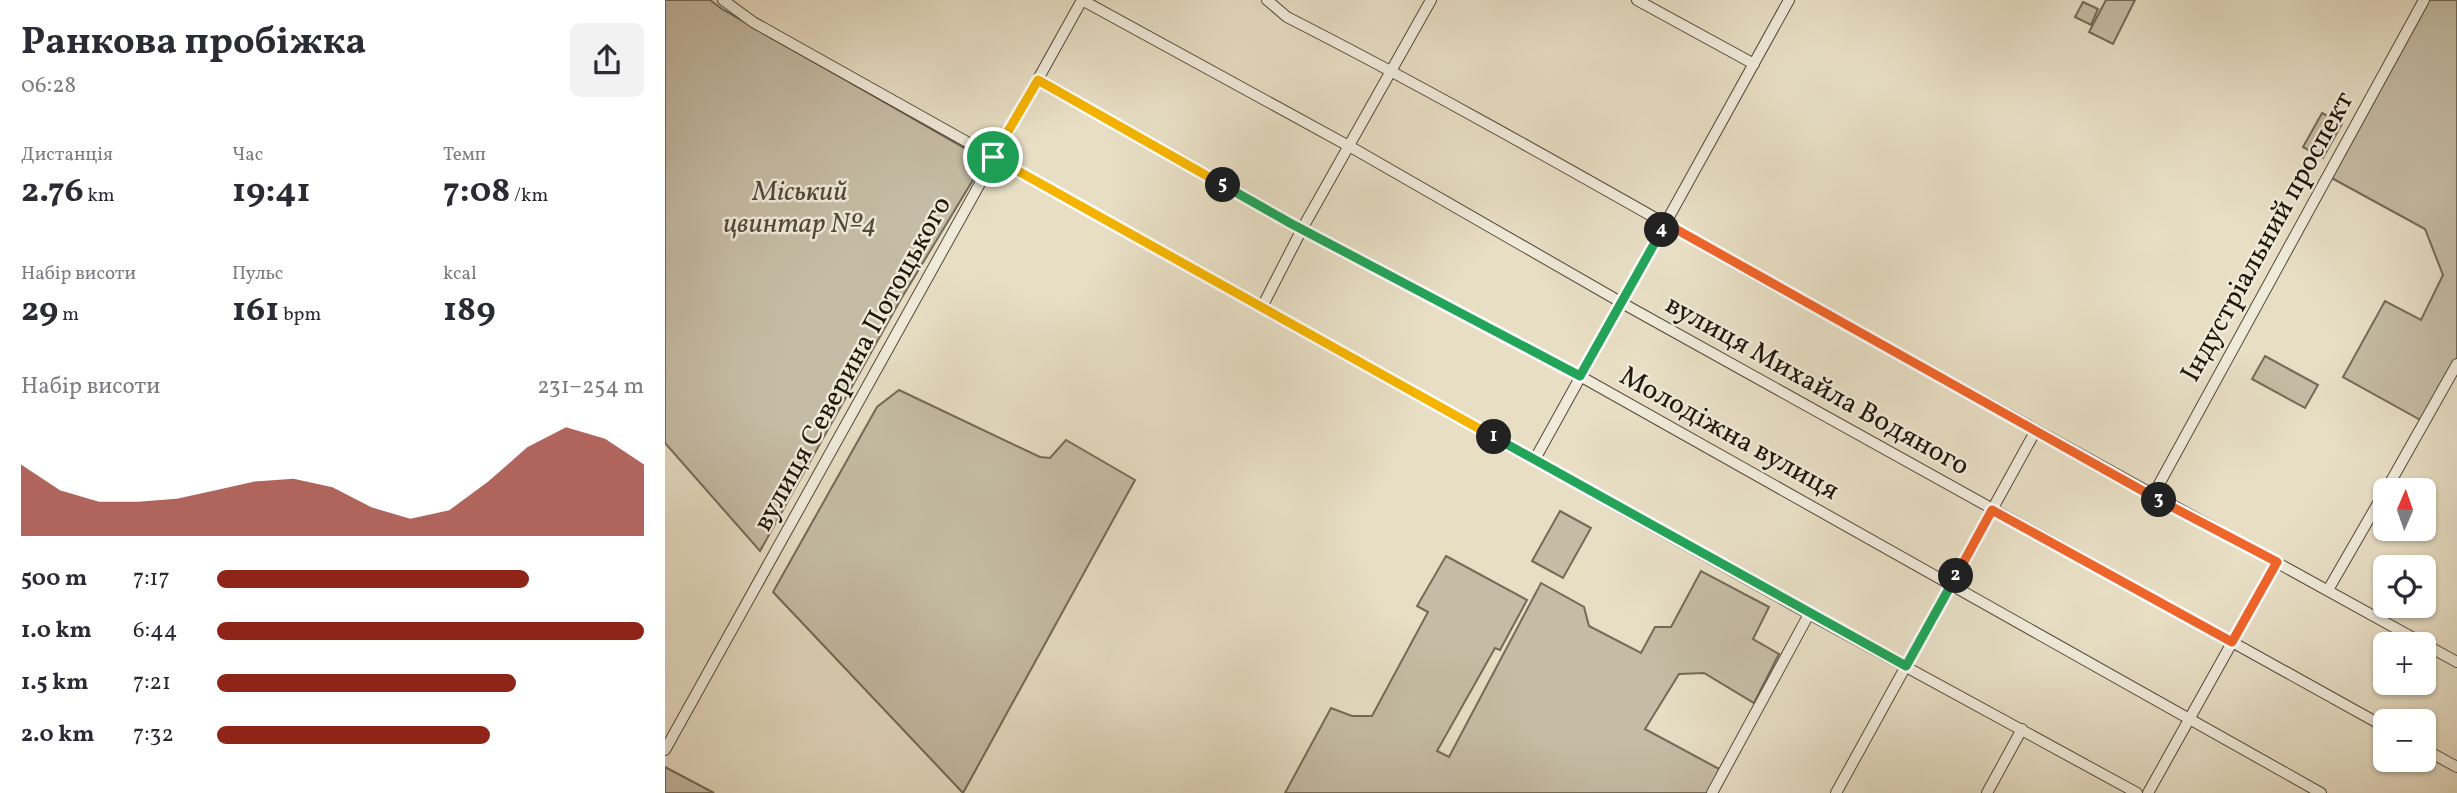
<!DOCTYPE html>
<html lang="uk">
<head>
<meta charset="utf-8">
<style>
	body { margin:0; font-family:Vollkorn,serif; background:#f2f2f3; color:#2b2b33; height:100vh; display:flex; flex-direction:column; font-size:26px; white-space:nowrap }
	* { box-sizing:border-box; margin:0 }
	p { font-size:23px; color:#7c7c81 }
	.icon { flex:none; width:38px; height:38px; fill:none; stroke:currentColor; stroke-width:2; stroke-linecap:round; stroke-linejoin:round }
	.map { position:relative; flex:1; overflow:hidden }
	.panel { display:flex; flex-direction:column; background:#fff; width:665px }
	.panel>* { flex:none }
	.needle { width:46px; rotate:2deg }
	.tools { position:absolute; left:1708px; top:478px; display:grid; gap:14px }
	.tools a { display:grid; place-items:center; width:63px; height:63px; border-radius:10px; background:#fff; box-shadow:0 2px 5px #0004; font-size:35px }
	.pin { position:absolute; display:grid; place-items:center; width:60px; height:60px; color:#fff; margin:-30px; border:4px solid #fff; border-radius:50%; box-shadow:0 2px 7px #0007 }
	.km { position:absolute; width:35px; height:35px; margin:-18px; border-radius:50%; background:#222; color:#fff; font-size:19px; line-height:35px; text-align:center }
	.round { display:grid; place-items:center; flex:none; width:74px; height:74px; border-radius:10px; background:#f2f2f3 }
	.headline { display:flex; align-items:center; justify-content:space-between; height:119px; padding:0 21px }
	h1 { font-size:38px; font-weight:700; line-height:52px }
	.metrics { display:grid; grid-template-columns:repeat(3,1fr); gap:10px; height:119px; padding:7px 21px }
	.metrics div { display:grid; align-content:center }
	.metrics b { font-size:35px; font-weight:700 }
	.metrics small { font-size:19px; font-weight:400 }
	.metrics p { font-size:19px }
	.chart { height:196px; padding:14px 21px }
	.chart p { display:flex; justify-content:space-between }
	.chart svg { width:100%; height:126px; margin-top:7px; fill:#8f2418; opacity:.7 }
	ul { padding:0 21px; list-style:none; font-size:23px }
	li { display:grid; grid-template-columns:112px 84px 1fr; align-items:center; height:52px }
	li i { height:18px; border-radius:9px; background:#8f2418 }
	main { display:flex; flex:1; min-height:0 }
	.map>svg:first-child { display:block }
</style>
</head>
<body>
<main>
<section class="panel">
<div class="headline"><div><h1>Ранкова пробіжка</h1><p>06:28</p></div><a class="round"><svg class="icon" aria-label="share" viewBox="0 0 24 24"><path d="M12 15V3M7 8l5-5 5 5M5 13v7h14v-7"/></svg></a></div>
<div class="metrics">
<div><p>Дистанція</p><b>2.76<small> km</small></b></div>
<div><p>Час</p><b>19:41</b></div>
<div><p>Темп</p><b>7:08<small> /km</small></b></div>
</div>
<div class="metrics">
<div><p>Набір висоти</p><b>29<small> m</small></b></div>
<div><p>Пульс</p><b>161<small> bpm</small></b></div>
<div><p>kcal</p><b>189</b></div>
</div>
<div class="chart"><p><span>Набір висоти</span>231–254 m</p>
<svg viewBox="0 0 160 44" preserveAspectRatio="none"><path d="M0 44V19L10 28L20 32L30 32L40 31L50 28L60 25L70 24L80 27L90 34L100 38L110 35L120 25L130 13L140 6L150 10L160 19V44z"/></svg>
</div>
<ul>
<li><b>500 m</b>7:17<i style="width:73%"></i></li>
<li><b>1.0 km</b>6:44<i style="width:100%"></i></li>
<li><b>1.5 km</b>7:21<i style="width:70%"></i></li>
<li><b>2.0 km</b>7:32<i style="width:64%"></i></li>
</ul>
</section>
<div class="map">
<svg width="1792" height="793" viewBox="0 0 1792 793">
	<rect width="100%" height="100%" fill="#e7dec4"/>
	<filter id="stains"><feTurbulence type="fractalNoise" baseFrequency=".00286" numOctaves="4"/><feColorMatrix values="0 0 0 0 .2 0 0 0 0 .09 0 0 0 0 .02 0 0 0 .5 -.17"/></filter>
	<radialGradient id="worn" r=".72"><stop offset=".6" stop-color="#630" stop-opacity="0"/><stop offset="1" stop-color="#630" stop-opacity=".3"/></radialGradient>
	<g fill="#c5bca5" stroke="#736a58" stroke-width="2">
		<path d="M 0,0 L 45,0 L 57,9 L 320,160 L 236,299 L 95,551 L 0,443 Z"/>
		<path d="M 1441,0 L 1470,0 L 1448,44 L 1424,32 Z"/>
		<path d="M 1759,0 L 1792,0 L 1792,361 L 1759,422 L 1678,377 L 1720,301 L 1756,320 L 1778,275 L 1760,229 L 1663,176 Z"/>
		<path d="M 1418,2 L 1433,9 L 1426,25 L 1410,17 Z"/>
		<path d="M 1657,113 L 1677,124 L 1658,158 L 1638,147 Z"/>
		<path d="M 1600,356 L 1653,385 L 1640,408 L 1587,379 Z"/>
		<path d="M 234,390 L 375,457 L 385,458 L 401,440 L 470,480 L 298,793 L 108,592 L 212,407 Z"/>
		<path d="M 895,511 L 926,528 L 898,578 L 867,561 Z"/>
		<path d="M 781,556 L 862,600 L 835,650 L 830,648 L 772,751 L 784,757 L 876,583 L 919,607 L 924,626 L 976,653 L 990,627 L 1006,627 L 1036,571 L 1104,607 L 1088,639 L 1114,654 L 1089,703 L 1039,673 L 1014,674 L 980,729 L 1056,770 L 1044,793 L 620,793 L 666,708 L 687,716 L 707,716 L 763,612 L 752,606 Z"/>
		<path d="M 0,767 L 49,793 L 0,793 Z"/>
	</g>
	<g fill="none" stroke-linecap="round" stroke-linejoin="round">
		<defs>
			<g id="minor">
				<path d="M 58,0 L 88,22 L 1144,614 L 1472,793"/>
				<path d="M 417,0 L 691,150 L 966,308 L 1720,727"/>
				<path d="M 602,0 L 622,17 C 789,102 952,197 1116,289 C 1341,414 1566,539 1792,662"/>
				<path d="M 972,0 L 1089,64"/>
				<path d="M 373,80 L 625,223 L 906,371 L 1656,793"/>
				<path d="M 597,307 L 637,229 L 766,0"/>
				<path d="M 870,459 L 1124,0"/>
				<path d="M 1721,490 L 1792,364"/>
				<path d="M 1487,497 L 1759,0"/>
				<path d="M 1663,590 L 1720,491"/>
				<path d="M 1759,749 L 1792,767"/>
				<path d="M 0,750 L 417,0"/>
				<path d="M 1047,793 L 1144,614"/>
				<path d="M 1171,793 L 1371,430"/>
				<path d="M 1322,793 L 1357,729"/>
				<path d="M 1483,793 L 1612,562"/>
			</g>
		</defs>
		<use href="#minor" stroke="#524939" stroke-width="12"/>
		<use href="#minor" stroke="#efead9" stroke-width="10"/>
	</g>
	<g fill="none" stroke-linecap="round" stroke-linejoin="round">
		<defs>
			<path id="split-1" d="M 328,157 L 829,437"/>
			<path id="split-2" d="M 829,437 L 1241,666 L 1291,576"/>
			<path id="split-3" d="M 1291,576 L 1327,510 L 1567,642 L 1612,562 L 1494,500"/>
			<path id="split-4" d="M 997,230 L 1000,223 L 1494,500"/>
			<path id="split-5" d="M 558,185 L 625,223 L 915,376 L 997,230"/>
			<path id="split-6" d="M 328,157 L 373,80 L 558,185"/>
		</defs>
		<use href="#split-1" stroke="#fff" stroke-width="14"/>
		<use href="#split-2" stroke="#fff" stroke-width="14"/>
		<use href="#split-3" stroke="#fff" stroke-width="14"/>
		<use href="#split-4" stroke="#fff" stroke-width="14"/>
		<use href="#split-5" stroke="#fff" stroke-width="14"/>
		<use href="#split-6" stroke="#fff" stroke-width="14"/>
		<use href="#split-1" stroke="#f5b400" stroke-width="9"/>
		<use href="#split-2" stroke="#22a559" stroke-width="9"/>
		<use href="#split-3" stroke="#f0652b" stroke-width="9"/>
		<use href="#split-4" stroke="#f0652b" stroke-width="9"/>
		<use href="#split-5" stroke="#22a559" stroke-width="9"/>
		<use href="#split-6" stroke="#f5b400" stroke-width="9"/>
	</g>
	<g text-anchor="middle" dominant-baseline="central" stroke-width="5" stroke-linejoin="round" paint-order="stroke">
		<g font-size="28" font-style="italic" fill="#524939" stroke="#efead9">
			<text x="135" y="192">Міський<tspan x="135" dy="32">цвинтар №4</tspan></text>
		</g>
		<g font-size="28" fill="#21170b" stroke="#efead9">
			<text transform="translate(1603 237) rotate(-61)">Індустріальний проспект</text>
			<text transform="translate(188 364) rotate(-61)">вулиця Северина Потоцького</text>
			<text transform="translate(1152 386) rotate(29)">вулиця Михайла Водяного</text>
			<text transform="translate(1064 434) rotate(29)">Молодіжна вулиця</text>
		</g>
	</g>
	<rect width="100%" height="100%" filter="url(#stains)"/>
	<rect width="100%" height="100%" fill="url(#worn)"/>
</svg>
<div class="tools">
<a><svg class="needle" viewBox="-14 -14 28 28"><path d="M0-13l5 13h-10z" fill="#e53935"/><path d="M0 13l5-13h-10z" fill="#7c7c81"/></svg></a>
<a><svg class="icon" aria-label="locate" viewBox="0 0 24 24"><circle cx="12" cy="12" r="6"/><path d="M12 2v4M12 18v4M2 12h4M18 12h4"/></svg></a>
<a>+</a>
<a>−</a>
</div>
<div class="pin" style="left:328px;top:157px;background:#1e9e55"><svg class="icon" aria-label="arrive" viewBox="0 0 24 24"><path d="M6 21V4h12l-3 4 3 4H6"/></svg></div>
<b class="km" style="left:829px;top:437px">1</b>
<b class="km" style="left:1291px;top:576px">2</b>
<b class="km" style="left:1494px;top:500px">3</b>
<b class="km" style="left:997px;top:230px">4</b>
<b class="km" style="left:558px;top:185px">5</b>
</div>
</main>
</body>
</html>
